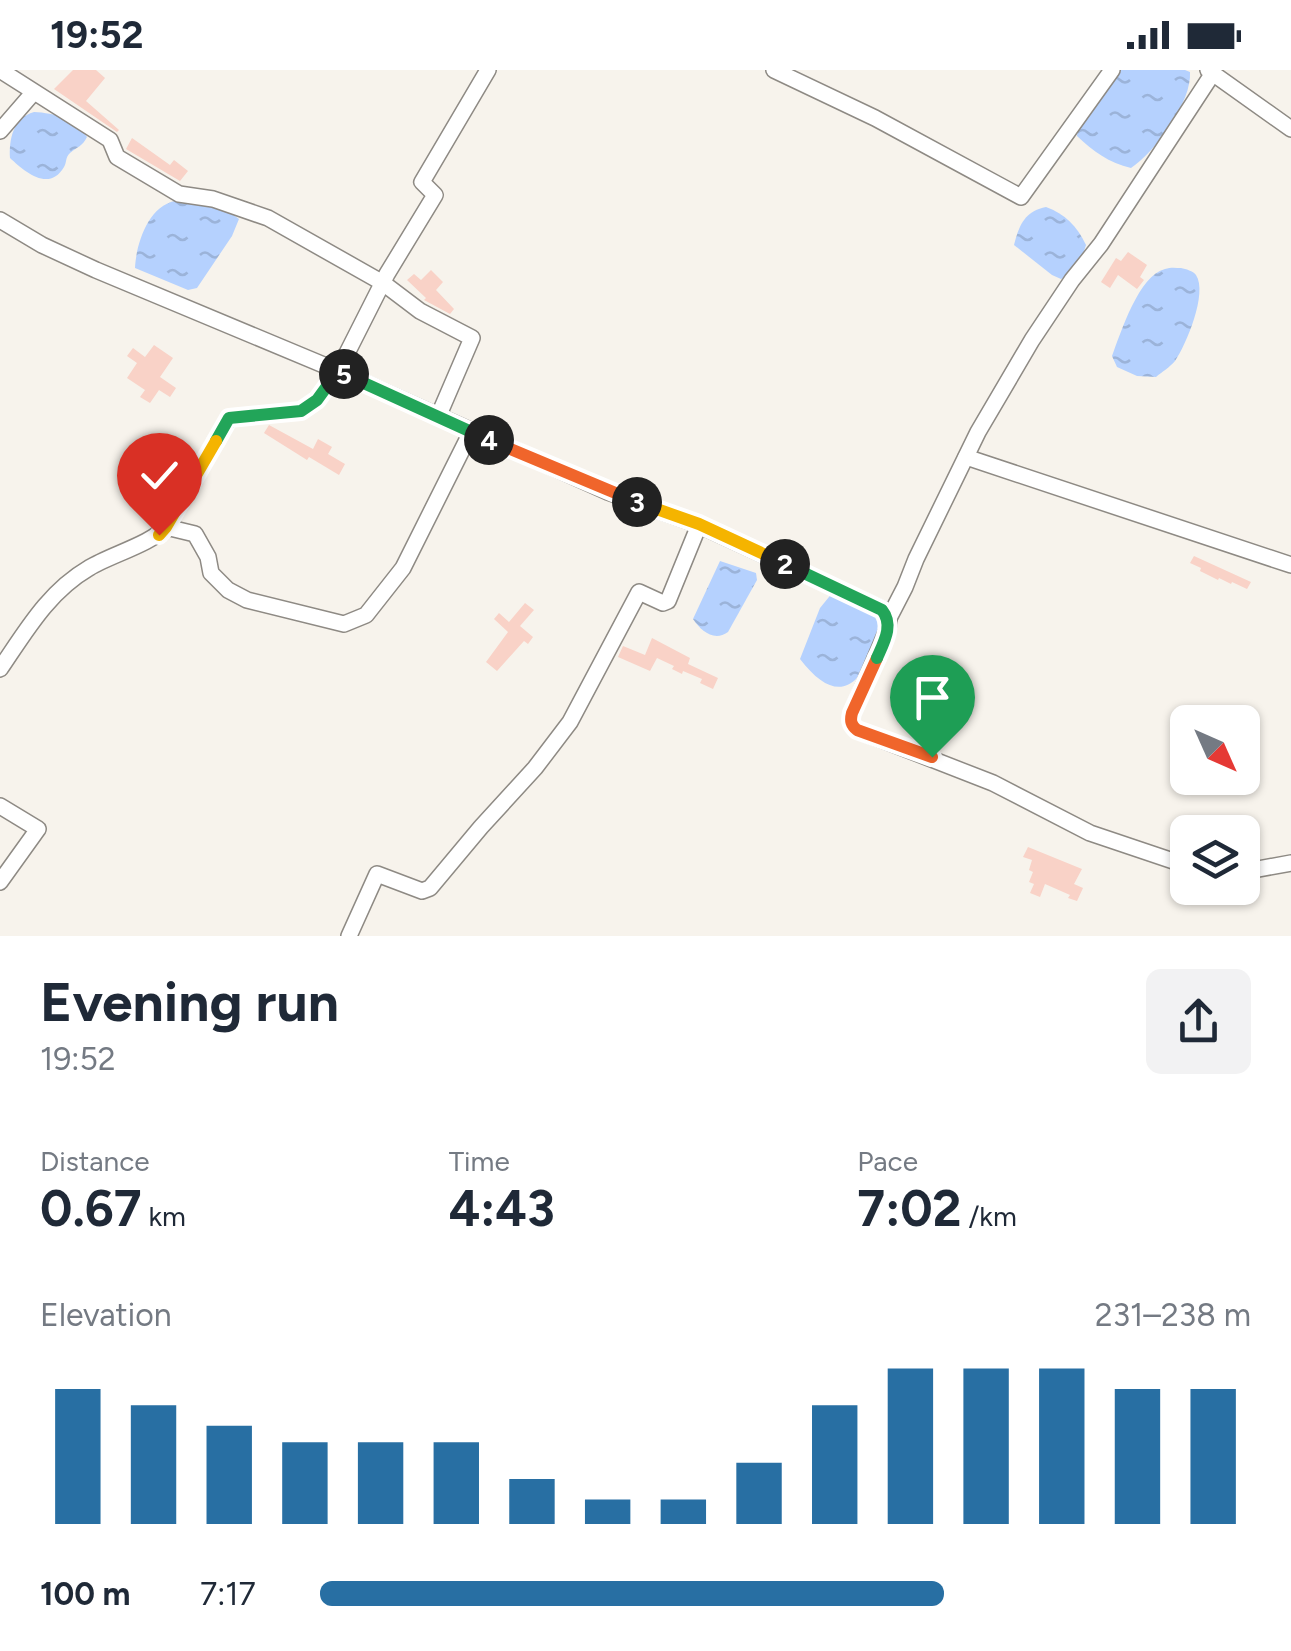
<!DOCTYPE html>
<html lang="en">
<head>
<meta charset="utf-8">
<style>
	body { margin:0; font-family:Figtree,sans-serif; background:#f2f2f3; color:#1f2937; height:100vh; display:flex; flex-direction:column; font-size:38px; white-space:nowrap }
	* { box-sizing:border-box; margin:0 }
	p { font-size:32px; color:#747a83 }
	.icon { flex:none; width:55px; height:55px; fill:none; stroke:currentColor; stroke-width:2; stroke-linecap:round; stroke-linejoin:round }
	.map { position:relative; height:866px; overflow:hidden }
	.side { display:flex; flex-direction:column; background:#fff; flex:1 }
	.side>* { flex:none }
	.needle { width:65px; rotate:135deg }
	.tools { position:absolute; left:1170px; top:635px; display:grid; gap:20px }
	.tools a { display:grid; place-items:center; width:90px; height:90px; border-radius:15px; background:#fff; box-shadow:0 2px 8px #0004; font-size:50px }
	.pin { position:absolute; display:grid; place-items:center; width:85px; height:85px; color:#fff; margin:-102px -42px; border-radius:50% 50% 50% 0; rotate:-45deg; box-shadow:0 0 10px #0007 }
	.pin .icon { rotate:45deg }
	.km { position:absolute; width:50px; height:50px; margin:-25px; border-radius:50%; background:#222; color:#fff; font-size:28px; line-height:50px; text-align:center }
	.round { display:grid; place-items:center; flex:none; width:105px; height:105px; border-radius:15px; background:#f2f2f3 }
	.headline { display:flex; align-items:center; justify-content:space-between; height:170px; padding:0 40px }
	h1 { font-size:55px; font-weight:700; line-height:75px }
	.metrics { display:grid; grid-template-columns:repeat(3,1fr); gap:15px; height:170px; padding:10px 40px }
	.metrics div { display:grid; align-content:center }
	.metrics b { font-size:50px; font-weight:700 }
	.metrics small { font-size:28px; font-weight:400 }
	.metrics p { font-size:28px }
	.chart { height:280px; padding:20px 40px }
	.chart p { display:flex; justify-content:space-between }
	.chart svg { width:100%; height:180px; margin-top:10px; stroke:#286fa3; stroke-width:6 }
	ul { padding:0 40px; list-style:none; font-size:32px }
	li { display:grid; grid-template-columns:160px 120px 1fr; align-items:center; height:75px }
	li i { height:25px; border-radius:12px; background:#286fa3 }
	.status { display:flex; justify-content:space-between; align-items:center; height:70px; padding:0 50px; background:#fff; direction:ltr }
	.status svg { height:28px; fill:currentColor }
	.map>svg:first-child { display:block }
</style>
</head>
<body>
<div class="status"><b>19:52</b><svg viewBox="0 0 49 12"><path d="M0 12V9h3v3zM5 12V6h3v6zM10 12V3h3v9zM15 12V0h3v12zM26 1h20v11H26zM47 4h2v5h-2z"/></svg></div>
<div class="map">
<svg width="1291" height="866" viewBox="0 0 1291 866">
	<defs>
		<pattern id="water-ripples" width="26" height="14" patternUnits="userSpaceOnUse" patternTransform="scale(2.5)"><rect width="26" height="14" fill="#b5d1fe"/><path d="M2 4q2-2 4 0t4 0M15 11q2-2 4 0t4 0" fill="none" stroke="#9bb3d9"/></pattern>
	</defs>
	<rect width="100%" height="100%" fill="#f7f3ec"/>
	<g fill="url(#water-ripples)">
		<path d="M 1117,0 L 1185,0 L 1190,2 C 1192,32 1155,82 1131,98 C 1109,93 1093,81 1077,66 L 1078,55 Z"/>
		<path d="M 34,42 C 55,43 75,49 87,67 C 82,77 78,76 70,83 C 65,88 67,92 64,97 C 49,123 24,101 10,88 C 9,69 13,48 34,42 Z"/>
		<path d="M 175,131 C 196,133 222,135 239,149 L 232,166 L 197,218 L 188,220 L 135,198 C 136,175 148,136 175,131 Z"/>
		<path d="M 1046,137 C 1065,144 1077,156 1086,175 C 1082,189 1074,203 1061,209 L 1052,205 L 1014,175 C 1019,155 1025,141 1046,137 Z"/>
		<path d="M 1181,198 C 1186,199 1193,201 1196,205 C 1208,223 1186,275 1175,291 C 1170,297 1162,302 1156,307 L 1137,306 L 1117,297 L 1112,286 C 1121,262 1139,205 1165,199 C 1171,197 1176,198 1181,198 Z"/>
		<path d="M 720,491 L 756,503 L 757,510 L 728,562 C 714,572 701,561 693,549 Z"/>
		<path d="M 833,522 L 878,542 C 882,557 878,566 873,580 C 855,627 830,628 800,589 L 820,538 Z"/>
	</g>
	<g fill="#f9d2c7">
		<path d="M 73,0 L 96,0 L 105,8 L 86,31 L 119,60 L 117,62 L 54,19 Z"/>
		<path d="M 132,68 L 170,95 L 174,90 L 188,101 L 180,111 L 126,79 Z"/>
		<path d="M 1128,182 L 1147,195 L 1140,207 L 1144,210 L 1137,219 L 1118,205 L 1110,218 L 1101,212 L 1116,188 L 1121,191 Z"/>
		<path d="M 431,200 L 443,212 L 436,220 L 454,239 L 450,244 L 424,230 L 426,228 L 407,210 L 414,204 L 421,210 Z"/>
		<path d="M 154,275 L 173,288 L 160,307 L 176,318 L 170,327 L 159,320 L 150,333 L 140,327 L 145,320 L 127,308 L 137,293 L 127,286 L 133,278 L 145,287 Z"/>
		<path d="M 269,355 L 313,379 L 318,369 L 332,377 L 328,384 L 345,394 L 339,405 L 309,387 L 307,390 L 264,363 Z"/>
		<path d="M 1194,486 L 1251,512 L 1247,519 L 1232,512 L 1231,514 L 1219,508 L 1218,510 L 1200,501 L 1201,498 L 1190,493 Z"/>
		<path d="M 525,533 L 534,540 L 520,556 L 533,567 L 528,574 L 524,571 L 497,601 L 486,592 L 508,562 L 494,549 L 499,543 L 509,552 Z"/>
		<path d="M 652,568 L 690,588 L 688,594 L 718,608 L 713,619 L 700,613 L 702,609 L 683,601 L 682,604 L 672,599 L 674,596 L 657,588 L 650,601 L 618,587 L 623,576 L 645,585 Z"/>
		<path d="M 1028,777 L 1082,799 L 1074,814 L 1083,818 L 1077,831 L 1068,828 L 1070,825 L 1045,814 L 1040,827 L 1030,823 L 1034,814 L 1029,812 L 1033,802 L 1029,800 L 1032,790 L 1023,787 Z"/>
	</g>
	<g fill="none" stroke-linecap="round" stroke-linejoin="round">
		<defs>
			<g id="minor">
				<path d="M 0,0 L 110,70 L 117,87 L 179,124 L 213,129 L 268,148 L 383,213 L 420,241 L 472,268 L 438,347"/>
				<path d="M 774,0 L 875,48 L 1021,127 L 1112,0"/>
				<path d="M 1208,0 L 1291,59"/>
				<path d="M 0,61 L 33,23"/>
				<path d="M 0,150 L 42,175 L 96,200 L 338,301 L 608,422 L 699,455 L 883,540 L 889,548 L 888,558 L 852,643 C 850,651 851,655 857,660 L 993,713 L 1090,763 L 1188,796"/>
				<path d="M 966,387 L 1291,495"/>
				<path d="M 166,457 L 195,464 L 208,487 L 211,503 L 228,520 L 247,530 L 344,554 L 366,545 L 403,498 L 471,362"/>
				<path d="M 889,548 L 905,517 L 916,489 L 978,362 L 1032,270 L 1072,210 L 1101,174 L 1213,3"/>
				<path d="M 0,599 C 26,561 48,522 89,498 C 110,485 151,474 166,457 L 229,348 L 301,341 L 317,330 L 338,301 L 387,204 L 435,125 L 422,112 L 488,0"/>
				<path d="M 0,736 L 38,759 L 0,812"/>
				<path d="M 1242,802 L 1291,793"/>
				<path d="M 349,866 L 377,804 L 422,821 L 430,818 L 481,757 L 535,698 L 570,652 L 639,522 L 663,533 L 668,531 L 699,455"/>
			</g>
		</defs>
		<use href="#minor" stroke="#8e8a84" stroke-width="18"/>
		<use href="#minor" stroke="#fff" stroke-width="15"/>
	</g>
	<g fill="none" stroke-linecap="round" stroke-linejoin="round">
		<defs>
			<path id="split-1" d="M 877,588 L 852,643 C 850,651 851,655 857,660 L 932,687"/>
			<path id="split-2" d="M 785,494 L 882,540 C 894,555 884,572 877,588"/>
			<path id="split-3" d="M 637,432 L 699,454 L 785,494"/>
			<path id="split-4" d="M 489,370 L 637,432"/>
			<path id="split-5" d="M 344,304 L 489,370"/>
			<path id="split-6" d="M 216,371 L 229,348 L 301,341 L 317,330 L 338,301 L 344,304"/>
			<path id="split-7" d="M 159,465 L 166,457 L 216,371"/>
		</defs>
		<use href="#split-1" stroke="#fff" stroke-width="20"/>
		<use href="#split-2" stroke="#fff" stroke-width="20"/>
		<use href="#split-3" stroke="#fff" stroke-width="20"/>
		<use href="#split-4" stroke="#fff" stroke-width="20"/>
		<use href="#split-5" stroke="#fff" stroke-width="20"/>
		<use href="#split-6" stroke="#fff" stroke-width="20"/>
		<use href="#split-7" stroke="#fff" stroke-width="20"/>
		<use href="#split-1" stroke="#f0652b" stroke-width="12"/>
		<use href="#split-2" stroke="#22a559" stroke-width="12"/>
		<use href="#split-3" stroke="#f5b400" stroke-width="12"/>
		<use href="#split-4" stroke="#f0652b" stroke-width="12"/>
		<use href="#split-5" stroke="#22a559" stroke-width="12"/>
		<use href="#split-6" stroke="#22a559" stroke-width="12"/>
		<use href="#split-7" stroke="#f5b400" stroke-width="12"/>
	</g>
</svg>
<div class="tools">
<a><svg class="needle" viewBox="-14 -14 28 28"><path d="M0-13l5 13h-10z" fill="#e53935"/><path d="M0 13l5-13h-10z" fill="#747a83"/></svg></a>
<a><svg class="icon" aria-label="layers" viewBox="0 0 24 24"><path d="M12 4l9 5-9 5-9-5zM3 14l9 5 9-5"/></svg></a>
</div>
<div class="pin" style="left:932px;top:687px;background:#1e9e55"><svg class="icon" aria-label="arrive" viewBox="0 0 24 24"><path d="M6 21V4h12l-3 4 3 4H6"/></svg></div>
<div class="pin" style="left:159px;top:465px;background:#d93025"><svg class="icon" aria-label="check" viewBox="0 0 24 24"><path d="M5 12l5 5 9-10"/></svg></div>
<b class="km" style="left:785px;top:494px">2</b>
<b class="km" style="left:637px;top:432px">3</b>
<b class="km" style="left:489px;top:370px">4</b>
<b class="km" style="left:344px;top:304px">5</b>
</div>
<section class="side">
<div class="headline"><div><h1>Evening run</h1><p>19:52</p></div><a class="round"><svg class="icon" aria-label="share" viewBox="0 0 24 24"><path d="M12 15V3M7 8l5-5 5 5M5 13v7h14v-7"/></svg></a></div>
<div class="metrics">
<div><p>Distance</p><b>0.67<small> km</small></b></div>
<div><p>Time</p><b>4:43</b></div>
<div><p>Pace</p><b>7:02<small> /km</small></b></div>
</div>
<div class="chart"><p><span>Elevation</span>231–238 m</p>
<svg viewBox="0 0 160 44" preserveAspectRatio="none"><path d="M5 44V11M15 44V15M25 44V20M35 44V24M45 44V24M55 44V24M65 44V33M75 44V38M85 44V38M95 44V29M105 44V15M115 44V6M125 44V6M135 44V6M145 44V11M155 44V11"/></svg>
</div>
<ul>
<li><b>100 m</b>7:17<i style="width:67%"></i></li>
</ul>
</section>
</body>
</html>
